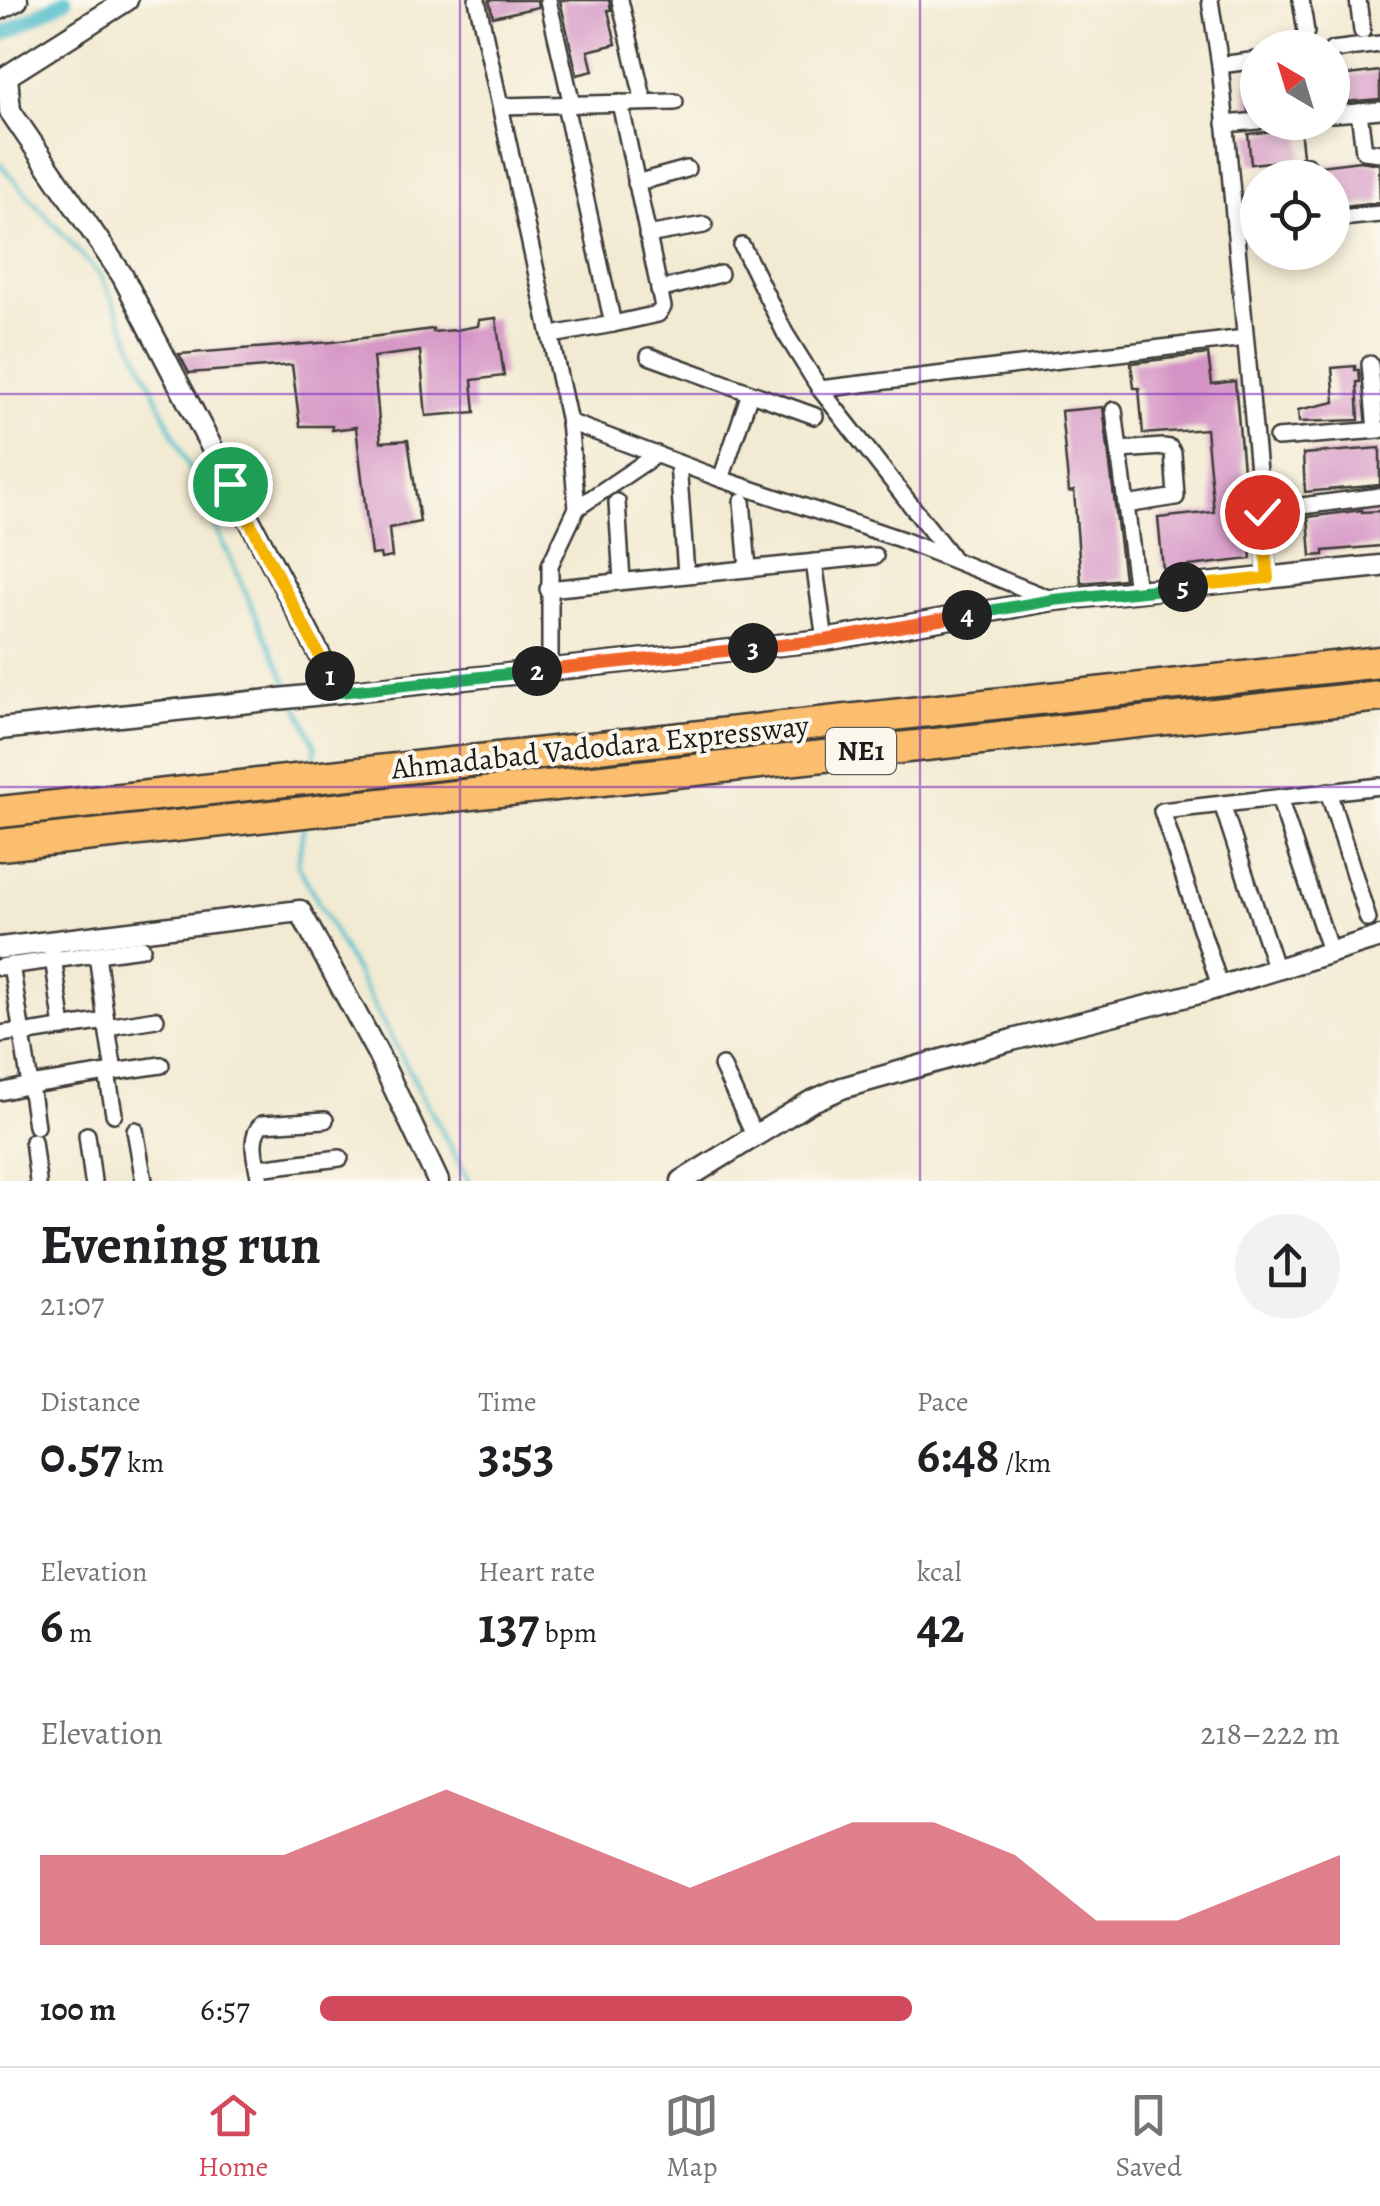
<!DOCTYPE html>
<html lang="en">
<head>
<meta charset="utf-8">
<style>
	body { margin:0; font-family:Alegreya,serif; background:#f2f2f2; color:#202124; height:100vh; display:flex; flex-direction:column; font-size:38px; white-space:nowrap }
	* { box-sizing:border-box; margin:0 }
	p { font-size:32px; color:#757577 }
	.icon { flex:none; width:55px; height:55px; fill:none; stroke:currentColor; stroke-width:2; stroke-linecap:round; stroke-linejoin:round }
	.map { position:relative; height:1181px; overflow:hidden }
	.sheet { display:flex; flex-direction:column; background:#fff; flex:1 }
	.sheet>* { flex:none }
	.needle { width:65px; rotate:322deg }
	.buttons { position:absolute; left:1240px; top:30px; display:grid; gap:20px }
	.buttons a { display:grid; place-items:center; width:110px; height:110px; border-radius:50%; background:#fff; box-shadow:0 5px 15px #0003; font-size:50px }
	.pin { position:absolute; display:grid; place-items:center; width:85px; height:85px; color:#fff; margin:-42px; border:5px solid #fff; border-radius:50%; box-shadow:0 2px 10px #0007 }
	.km { position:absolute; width:50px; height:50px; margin:-25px; border-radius:50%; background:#222; color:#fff; font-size:28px; line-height:50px; text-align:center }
	.round { display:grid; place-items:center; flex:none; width:105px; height:105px; border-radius:52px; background:#f2f2f2 }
	.overview { display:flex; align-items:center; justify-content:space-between; height:170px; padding:0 40px }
	h1 { font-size:55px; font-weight:600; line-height:75px }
	.metrics { display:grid; grid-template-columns:repeat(3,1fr); gap:15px; height:170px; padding:10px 40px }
	.metrics div { display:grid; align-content:center }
	.metrics b { font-size:50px; font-weight:600 }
	.metrics small { font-size:28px; font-weight:400 }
	.metrics p { font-size:28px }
	.chart { height:280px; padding:20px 40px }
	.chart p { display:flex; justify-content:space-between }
	.chart svg { width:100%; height:180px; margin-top:10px; fill:#d1495b; opacity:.7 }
	ul { padding:0 40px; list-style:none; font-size:32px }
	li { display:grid; grid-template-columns:160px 120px 1fr; align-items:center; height:75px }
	li i { height:25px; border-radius:12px; background:#d1495b }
	.dock { display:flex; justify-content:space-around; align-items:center; height:140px; border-top:2px solid #e0e0e0; background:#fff; font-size:28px; color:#757577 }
	.dock a { display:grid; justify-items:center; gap:5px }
	.dock .current { color:#d1495b }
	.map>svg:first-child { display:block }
</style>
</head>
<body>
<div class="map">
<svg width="1380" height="1181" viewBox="0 0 1380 1181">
	<rect width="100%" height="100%" fill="#fbf7ec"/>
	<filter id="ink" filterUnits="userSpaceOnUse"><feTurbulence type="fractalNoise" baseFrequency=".01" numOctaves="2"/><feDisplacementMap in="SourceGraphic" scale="20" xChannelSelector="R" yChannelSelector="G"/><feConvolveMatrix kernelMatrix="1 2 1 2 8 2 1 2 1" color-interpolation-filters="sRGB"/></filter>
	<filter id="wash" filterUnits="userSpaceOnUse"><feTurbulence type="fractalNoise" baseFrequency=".0048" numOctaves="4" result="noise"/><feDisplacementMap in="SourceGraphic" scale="40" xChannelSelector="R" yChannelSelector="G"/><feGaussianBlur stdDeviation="2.25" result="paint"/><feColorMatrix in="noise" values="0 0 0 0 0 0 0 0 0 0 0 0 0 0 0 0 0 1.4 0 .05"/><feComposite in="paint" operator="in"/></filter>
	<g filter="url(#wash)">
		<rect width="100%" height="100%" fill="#f2ead2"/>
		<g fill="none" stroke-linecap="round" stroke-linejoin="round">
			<g stroke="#54c0ce" stroke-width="4">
				<path d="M 0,164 L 103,279 L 290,690"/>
				<path d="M 296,703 L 316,747 L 313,764"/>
				<path d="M 304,823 L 298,865 L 469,1181"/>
			</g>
			<path stroke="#54c0ce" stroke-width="15" d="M 0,36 L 65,0"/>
		</g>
		<g id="blocks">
			<g fill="#d493c5">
				<path d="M 489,0 L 537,0 L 538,7 L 493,17 Z"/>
				<path d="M 560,0 L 609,0 L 611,10 L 608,10 L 616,44 L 588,51 L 593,71 L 577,75 Z"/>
				<path d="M 1380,71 L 1380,99 L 1332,103 L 1332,77 Z"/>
				<path d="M 1258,83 L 1258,110 L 1248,111 L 1246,84 Z"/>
				<path d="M 1300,128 L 1303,155 L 1298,159 L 1251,164 L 1248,134 Z"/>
				<path d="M 1360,161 L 1379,164 L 1380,203 L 1332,208 L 1332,178 L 1320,178 L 1319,166 Z"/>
				<path d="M 496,318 L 504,376 L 472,380 L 475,412 L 426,416 L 420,351 L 373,357 L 381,442 L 408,440 L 420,522 L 389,528 L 392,557 L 381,559 L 380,554 L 371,555 L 356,427 L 332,430 L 332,426 L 300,426 L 292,365 L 189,373 L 179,354 L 332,342 L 433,329 L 433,332 L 456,330 L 478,326 L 479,320 Z"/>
				<path d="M 1208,354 L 1212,384 L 1235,381 L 1251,559 L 1163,569 L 1158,518 L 1214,512 L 1206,429 L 1143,434 L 1139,388 L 1134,388 L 1131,363 Z"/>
				<path d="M 1355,366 L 1355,370 L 1359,370 L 1360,382 L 1357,382 L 1359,420 L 1299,422 L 1298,410 L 1335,402 L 1332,368 Z"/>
				<path d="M 1103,407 L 1124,579 L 1081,583 L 1074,491 L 1069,492 L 1061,411 Z"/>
				<path d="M 1380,448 L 1380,485 L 1305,492 L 1303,454 Z"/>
				<path d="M 1362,510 L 1362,512 L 1380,511 L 1380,546 L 1324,551 L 1324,555 L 1311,556 L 1308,517 Z"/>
			</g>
		</g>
	</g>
	<g filter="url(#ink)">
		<use href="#blocks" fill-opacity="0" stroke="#3c3b37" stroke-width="2.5"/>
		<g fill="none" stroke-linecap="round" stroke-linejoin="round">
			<defs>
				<g id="minor">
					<path d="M 477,0 L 569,422 L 577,508 L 550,565 L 550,669"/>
					<path d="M 548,0 L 572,105"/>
					<path d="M 620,0 L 644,102"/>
					<path d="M 1210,0 L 1220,65 L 1268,578"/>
					<path d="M 1301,0 L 1306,32"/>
					<path d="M 1358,0 L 1362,31"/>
					<path d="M 1332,50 L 1380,44"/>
					<path d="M 1220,65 L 1258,60"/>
					<path d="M 501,106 L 675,102"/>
					<path d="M 1359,112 L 1380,110"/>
					<path d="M 1332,114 L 1359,112 L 1364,151 L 1380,153"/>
					<path d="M 1225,124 L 1258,121"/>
					<path d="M 1307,165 L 1309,178"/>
					<path d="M 636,183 L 687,169"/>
					<path d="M 1332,219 L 1380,214"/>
					<path d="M 1235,229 L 1258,227"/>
					<path d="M 647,235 L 704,225"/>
					<path d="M 742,246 L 785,333 L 820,389 L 950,555"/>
					<path d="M 659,290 L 720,274"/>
					<path d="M 613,324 L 658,314 L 663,307 L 620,103"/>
					<path d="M 552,335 L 613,324 L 565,105"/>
					<path d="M 649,356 L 815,416"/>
					<path d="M 1370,364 L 1376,430"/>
					<path d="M 820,389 L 1245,338"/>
					<path d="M 1114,410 L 1137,592"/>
					<path d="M 569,422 L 721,479 L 903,540 L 1053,600"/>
					<path d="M 1277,438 L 1380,430"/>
					<path d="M 1120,450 L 1163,447 L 1170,448 L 1173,453 L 1176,497 L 1126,505"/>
					<path d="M 678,463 L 686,574"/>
					<path d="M 721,479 L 750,393"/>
					<path d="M 742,501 L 748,568"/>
					<path d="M 617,502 L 622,581"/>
					<path d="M 577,508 L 657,454"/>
					<path d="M 1286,508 L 1380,496"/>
					<path d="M 814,562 L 825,640"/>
					<path d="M 548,589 L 875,556"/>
					<path d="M 1328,791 L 1368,919"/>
					<path d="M 1279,798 L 1330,951"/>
					<path d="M 1222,804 L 1276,970"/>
					<path d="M 52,950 L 63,1028"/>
					<path d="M 97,954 L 106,1021"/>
					<path d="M 11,965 L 22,1034"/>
					<path d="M 0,967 L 142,948"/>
					<path d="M 1220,986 L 1162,811 L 1380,786"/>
					<path d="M 106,1021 L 114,1072 L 30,1085 L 22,1034 Z"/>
					<path d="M 107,1027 L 156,1019"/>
					<path d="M 0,1034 L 22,1031"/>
					<path d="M 722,1066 L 754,1135"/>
					<path d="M 114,1072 L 161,1065"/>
					<path d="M 107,1073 L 114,1114"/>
					<path d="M 0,1092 L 30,1085 L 36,1126"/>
					<path d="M 135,1130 L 144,1181"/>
					<path d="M 87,1135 L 93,1181"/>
					<path d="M 33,1141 L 38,1181"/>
					<path d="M 258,1168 L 340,1158"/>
					<path d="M 260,1181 C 257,1163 247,1138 262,1124 L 325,1120"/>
				</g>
				<g id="tertiary">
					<path d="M 127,0 L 7,76 L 10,111 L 122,275 L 339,692"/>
					<path d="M 0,9 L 17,0"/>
					<path d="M 0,729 L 825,640 L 1053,600 L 1380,566"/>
					<path d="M 0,948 L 300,911 L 378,1054 L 438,1181"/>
					<path d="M 682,1181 L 810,1102 L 842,1088 L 1012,1040 L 1203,992 L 1380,937"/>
				</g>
				<g id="motorway">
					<path d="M 0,812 L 1380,662"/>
					<path d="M 0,845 L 1380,696"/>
				</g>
			</defs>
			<use href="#minor" stroke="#3c3b37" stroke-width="20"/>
			<use href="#tertiary" stroke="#3c3b37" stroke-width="25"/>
			<use href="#motorway" stroke="#3c3b37" stroke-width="35"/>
			<use href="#minor" stroke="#fff" stroke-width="15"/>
			<use href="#tertiary" stroke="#fff" stroke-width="20"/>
			<use href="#motorway" stroke="#fabe6e" stroke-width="30"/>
		</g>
	</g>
	<g fill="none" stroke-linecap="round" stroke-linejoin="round" filter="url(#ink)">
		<defs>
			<path id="split-1" d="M 230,484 L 330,676"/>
			<path id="split-2" d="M 330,676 L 339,692 L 537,671"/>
			<path id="split-3" d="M 537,671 L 753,648"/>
			<path id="split-4" d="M 753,648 L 825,640 L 967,615"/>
			<path id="split-5" d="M 967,615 L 1053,600 L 1183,587"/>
			<path id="split-6" d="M 1183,587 L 1268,578 L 1262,512"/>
		</defs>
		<use href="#split-1" stroke="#fff" stroke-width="20"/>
		<use href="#split-2" stroke="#fff" stroke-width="20"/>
		<use href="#split-3" stroke="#fff" stroke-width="20"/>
		<use href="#split-4" stroke="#fff" stroke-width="20"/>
		<use href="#split-5" stroke="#fff" stroke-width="20"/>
		<use href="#split-6" stroke="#fff" stroke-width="20"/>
		<use href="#split-1" stroke="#f5b400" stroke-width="12"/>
		<use href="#split-2" stroke="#22a559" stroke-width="12"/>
		<use href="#split-3" stroke="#f0652b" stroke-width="12"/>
		<use href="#split-4" stroke="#f0652b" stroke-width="12"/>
		<use href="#split-5" stroke="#22a559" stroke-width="12"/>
		<use href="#split-6" stroke="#f5b400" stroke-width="12"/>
	</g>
	<path fill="none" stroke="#7b2cbf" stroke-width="2.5" stroke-opacity="0.55" d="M 460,0 L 460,1181M 920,0 L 920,1181M 0,394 L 1380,394M 0,787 L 1380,787"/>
	<g text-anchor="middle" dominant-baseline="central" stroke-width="8" stroke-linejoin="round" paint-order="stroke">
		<rect fill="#fbf7ec" stroke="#5f5e5a" stroke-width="2.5" x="826" y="728" width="70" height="46" rx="8"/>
		<g font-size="28" font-weight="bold" fill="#1c1c1c">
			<text x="861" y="751">NE1</text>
		</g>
		<g font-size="30" fill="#1c1c1c" stroke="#fbf7ec">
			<text transform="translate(600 747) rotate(-6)">Ahmadabad Vadodara Expressway</text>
		</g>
	</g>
</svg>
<div class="buttons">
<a><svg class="needle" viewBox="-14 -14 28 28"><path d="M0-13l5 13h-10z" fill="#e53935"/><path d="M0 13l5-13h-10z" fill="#757577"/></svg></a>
<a><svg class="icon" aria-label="locate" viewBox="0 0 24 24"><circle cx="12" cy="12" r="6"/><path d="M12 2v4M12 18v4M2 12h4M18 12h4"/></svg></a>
</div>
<div class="pin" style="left:230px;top:484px;background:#1e9e55"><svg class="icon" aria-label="arrive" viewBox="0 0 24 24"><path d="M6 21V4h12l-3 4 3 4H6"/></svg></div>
<div class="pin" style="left:1262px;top:512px;background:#d93025"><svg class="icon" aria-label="check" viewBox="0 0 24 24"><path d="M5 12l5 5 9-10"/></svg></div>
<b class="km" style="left:330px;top:676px">1</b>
<b class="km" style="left:537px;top:671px">2</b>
<b class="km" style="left:753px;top:648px">3</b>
<b class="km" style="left:967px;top:615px">4</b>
<b class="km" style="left:1183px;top:587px">5</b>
</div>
<section class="sheet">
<div class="overview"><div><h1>Evening run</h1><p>21:07</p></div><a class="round"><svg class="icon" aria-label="share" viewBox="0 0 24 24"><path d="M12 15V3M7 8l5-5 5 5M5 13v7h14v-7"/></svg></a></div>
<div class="metrics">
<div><p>Distance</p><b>0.57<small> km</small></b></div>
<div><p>Time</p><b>3:53</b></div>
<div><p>Pace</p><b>6:48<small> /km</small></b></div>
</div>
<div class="metrics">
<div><p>Elevation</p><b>6<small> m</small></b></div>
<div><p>Heart rate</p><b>137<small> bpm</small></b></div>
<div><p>kcal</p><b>42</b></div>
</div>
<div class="chart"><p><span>Elevation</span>218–222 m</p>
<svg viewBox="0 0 160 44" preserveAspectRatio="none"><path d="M0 44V22L10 22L20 22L30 22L40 14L50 6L60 14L70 22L80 30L90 22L100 14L110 14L120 22L130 38L140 38L150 30L160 22V44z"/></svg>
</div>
<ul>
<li><b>100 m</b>6:57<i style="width:58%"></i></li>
</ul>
</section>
<nav class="dock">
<a class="current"><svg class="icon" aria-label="home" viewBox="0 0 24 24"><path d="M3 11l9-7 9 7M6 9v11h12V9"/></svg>Home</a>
<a><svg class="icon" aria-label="map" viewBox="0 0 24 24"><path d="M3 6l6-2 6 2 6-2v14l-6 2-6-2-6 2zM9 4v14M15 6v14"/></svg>Map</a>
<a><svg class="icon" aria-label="saved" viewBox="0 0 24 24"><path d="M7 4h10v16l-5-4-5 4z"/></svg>Saved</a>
</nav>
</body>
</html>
